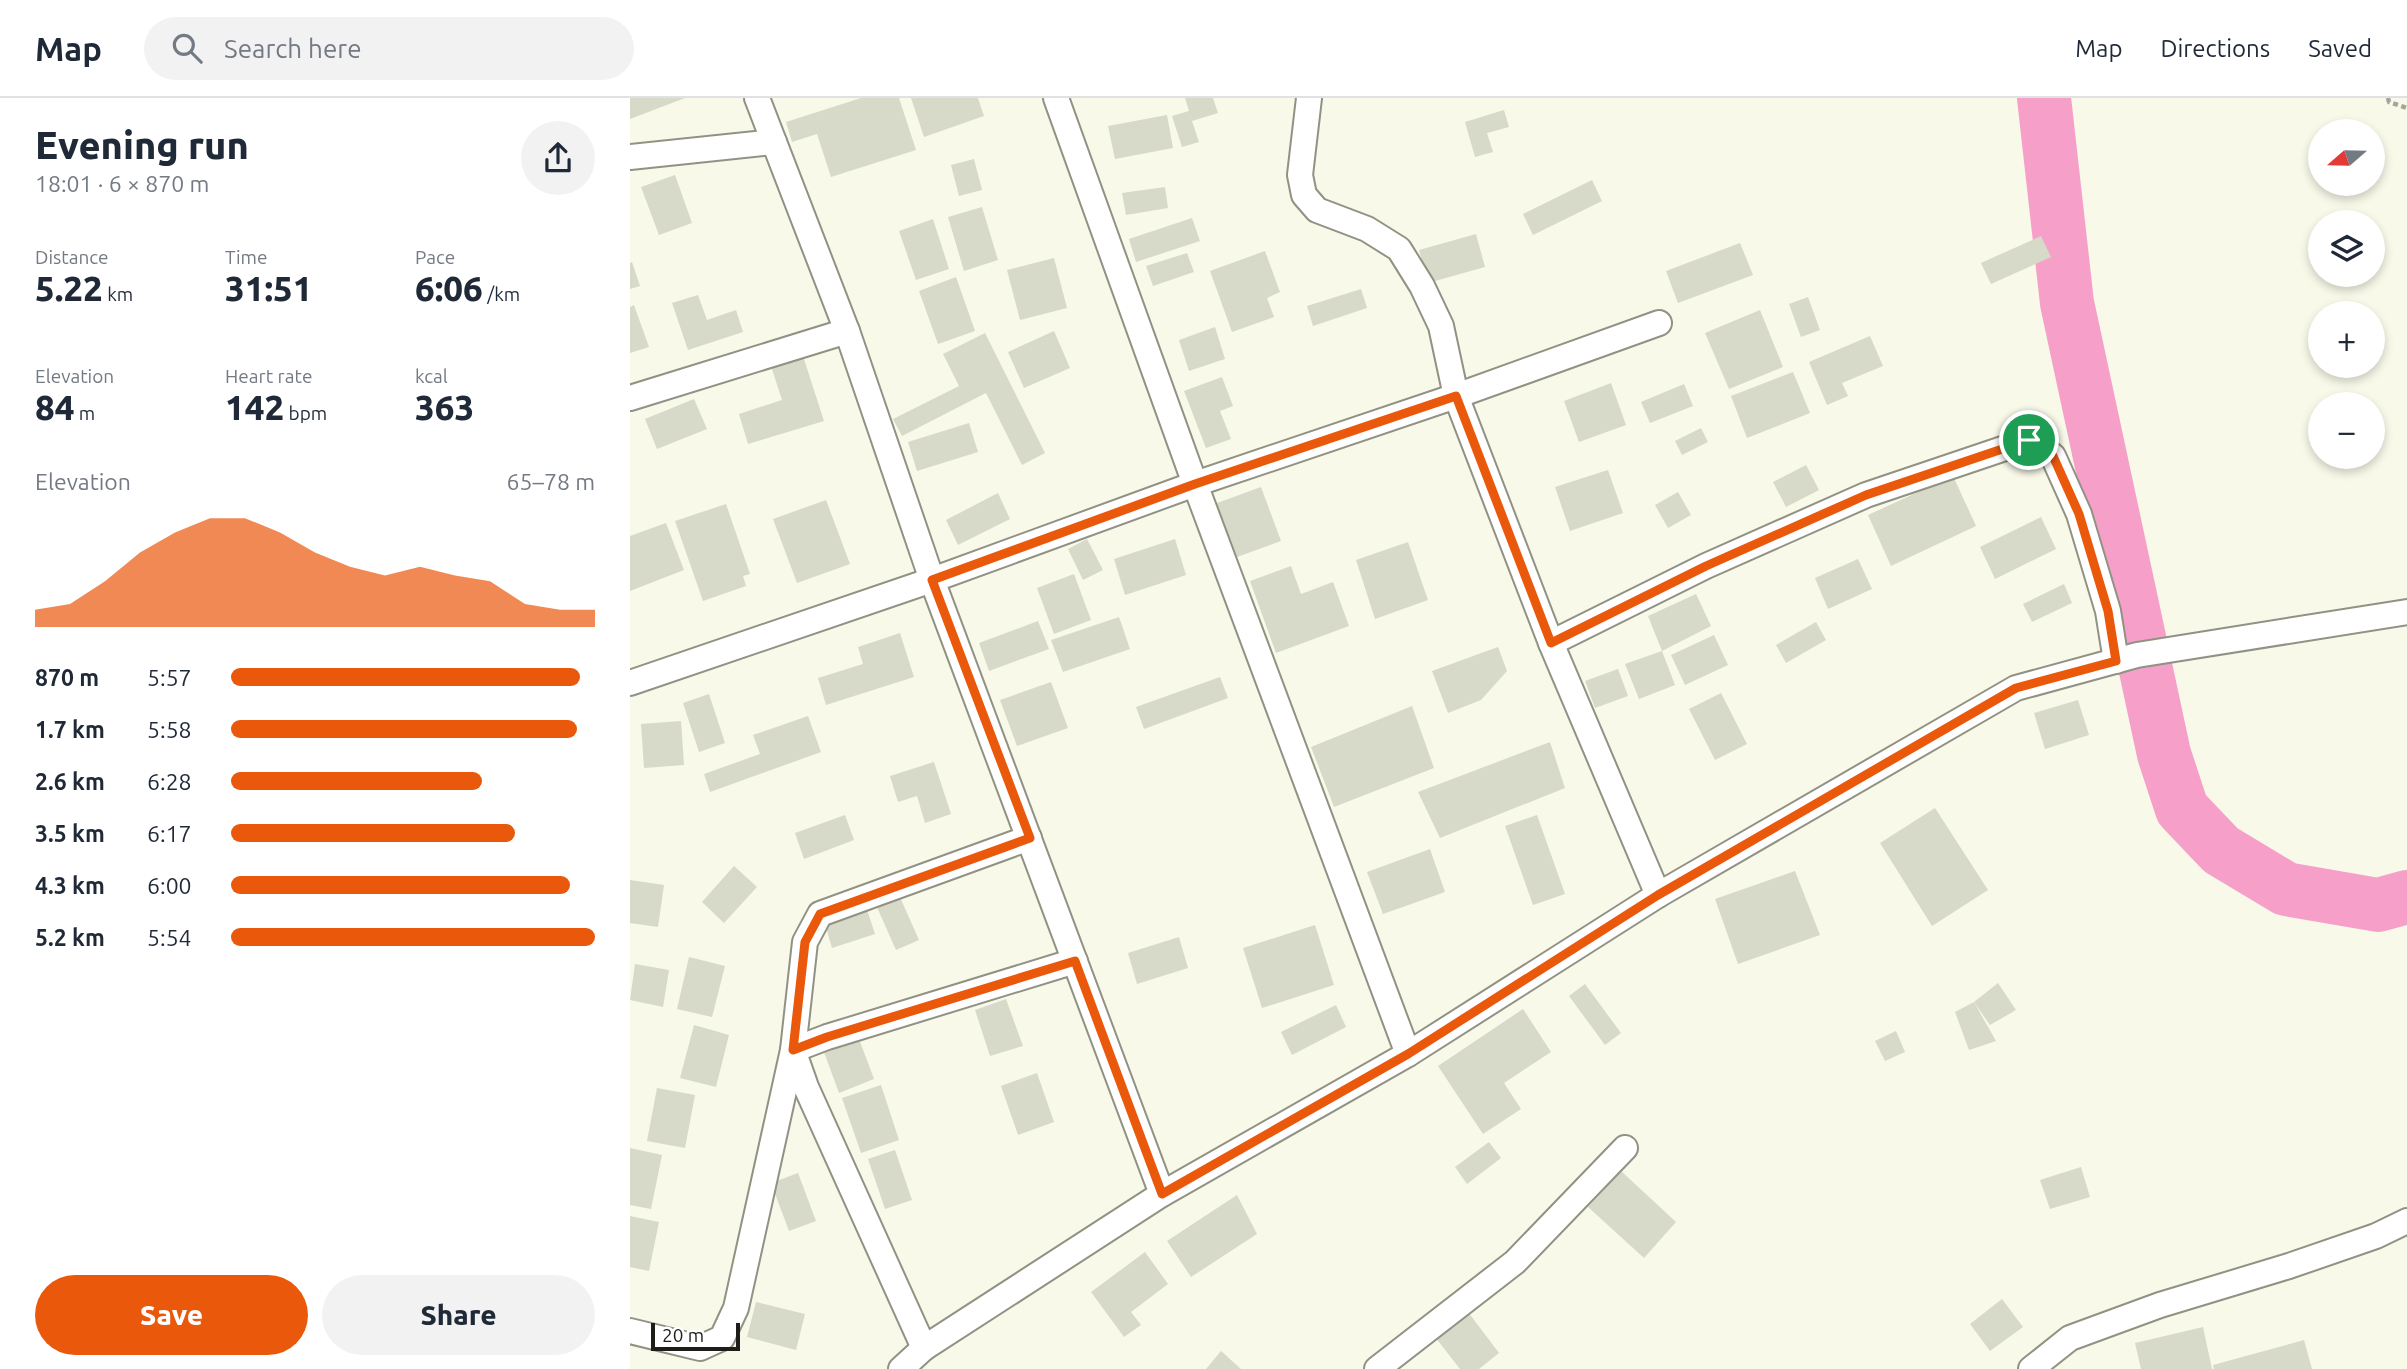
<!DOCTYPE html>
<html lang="en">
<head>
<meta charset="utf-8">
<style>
	body { margin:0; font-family:Ubuntu,sans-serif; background:#f2f2f3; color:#1f2937; height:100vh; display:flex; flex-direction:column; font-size:26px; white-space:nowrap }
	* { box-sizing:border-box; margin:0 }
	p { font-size:23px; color:#747a83 }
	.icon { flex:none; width:38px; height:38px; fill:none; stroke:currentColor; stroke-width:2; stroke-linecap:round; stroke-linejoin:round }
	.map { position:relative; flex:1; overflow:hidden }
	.side { display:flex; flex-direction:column; background:#fff; width:630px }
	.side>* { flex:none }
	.needle { width:46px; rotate:250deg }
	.controls { position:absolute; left:1678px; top:21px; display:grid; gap:14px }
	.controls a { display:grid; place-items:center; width:77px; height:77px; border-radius:50%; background:#fff; box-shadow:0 4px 10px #0003; font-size:35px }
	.scale { position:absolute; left:21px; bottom:18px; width:89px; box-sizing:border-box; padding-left:7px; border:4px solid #1e1e18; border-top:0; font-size:19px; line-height:24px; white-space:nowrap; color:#1e1e18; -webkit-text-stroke:5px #fff; paint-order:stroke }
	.pin { position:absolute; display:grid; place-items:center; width:60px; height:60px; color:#fff; margin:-30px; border:4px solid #fff; border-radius:50%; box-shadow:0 2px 7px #0007 }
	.round { display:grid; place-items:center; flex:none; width:74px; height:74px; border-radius:37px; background:#f2f2f3 }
	.headline { display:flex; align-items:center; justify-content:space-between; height:119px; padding:0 35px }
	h1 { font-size:38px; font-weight:800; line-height:52px }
	.figures { display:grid; grid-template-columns:repeat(3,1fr); gap:10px; height:119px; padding:7px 35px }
	.figures div { display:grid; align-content:center }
	.figures b { font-size:35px; font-weight:800 }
	.figures small { font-size:19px; font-weight:400 }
	.figures p { font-size:19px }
	.chart { height:196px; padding:14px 35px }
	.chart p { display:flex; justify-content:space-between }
	.chart svg { width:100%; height:126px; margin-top:7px; fill:#ea580c; opacity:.7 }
	.primary-button { display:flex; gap:14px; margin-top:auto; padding:14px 35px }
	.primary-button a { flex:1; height:80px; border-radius:42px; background:#ea580c; color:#fff; font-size:28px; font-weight:800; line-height:80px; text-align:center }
	.primary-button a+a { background:#f2f2f3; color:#1f2937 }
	ul { padding:0 35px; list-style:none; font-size:23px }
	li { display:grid; grid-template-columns:112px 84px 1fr; align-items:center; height:52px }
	li i { height:18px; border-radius:9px; background:#ea580c }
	header { display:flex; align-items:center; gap:42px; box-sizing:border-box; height:98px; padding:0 35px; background:#fff; border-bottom:2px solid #e0e1e3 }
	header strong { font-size:33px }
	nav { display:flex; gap:38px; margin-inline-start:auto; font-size:24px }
	.search { width:490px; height:63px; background:#f2f2f3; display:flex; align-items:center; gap:18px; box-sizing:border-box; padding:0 24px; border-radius:38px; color:#747a83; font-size:26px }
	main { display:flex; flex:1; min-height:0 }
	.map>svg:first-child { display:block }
</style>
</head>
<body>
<header>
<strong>Map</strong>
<div class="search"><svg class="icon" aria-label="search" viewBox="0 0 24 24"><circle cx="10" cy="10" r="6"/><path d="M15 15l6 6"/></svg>Search here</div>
<nav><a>Map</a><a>Directions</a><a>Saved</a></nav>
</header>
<main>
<section class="side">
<div class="headline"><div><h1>Evening run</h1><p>18:01 · 6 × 870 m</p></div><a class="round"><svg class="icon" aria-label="share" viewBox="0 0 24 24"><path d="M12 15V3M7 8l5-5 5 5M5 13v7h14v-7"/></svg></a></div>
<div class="figures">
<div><p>Distance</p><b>5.22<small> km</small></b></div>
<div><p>Time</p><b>31:51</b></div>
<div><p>Pace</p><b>6:06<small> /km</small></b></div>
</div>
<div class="figures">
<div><p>Elevation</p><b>84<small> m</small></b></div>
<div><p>Heart rate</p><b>142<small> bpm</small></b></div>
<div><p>kcal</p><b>363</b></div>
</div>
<div class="chart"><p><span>Elevation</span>65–78 m</p>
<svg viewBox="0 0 160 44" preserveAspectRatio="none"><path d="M0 44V38L10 36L20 28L30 18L40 11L50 6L60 6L70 11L80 18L90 23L100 26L110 23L120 26L130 28L140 36L150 38L160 38V44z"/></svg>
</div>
<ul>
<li><b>870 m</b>5:57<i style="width:96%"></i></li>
<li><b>1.7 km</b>5:58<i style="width:95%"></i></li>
<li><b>2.6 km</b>6:28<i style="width:69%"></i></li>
<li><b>3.5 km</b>6:17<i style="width:78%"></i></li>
<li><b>4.3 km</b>6:00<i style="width:93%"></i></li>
<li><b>5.2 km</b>5:54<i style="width:100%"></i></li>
</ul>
<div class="primary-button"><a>Save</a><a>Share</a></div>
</section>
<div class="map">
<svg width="1777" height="1271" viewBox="0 0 1777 1271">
	<rect width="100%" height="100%" fill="#f8f9e9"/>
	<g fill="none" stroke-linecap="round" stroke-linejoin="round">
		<path stroke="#f6a0c9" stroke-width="54" d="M 1414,0 L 1437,205 L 1534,656 L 1552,711 L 1591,752 L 1656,791 L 1748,807 L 1777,799"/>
	</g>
	<g fill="#d7d9c9">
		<path d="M 0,0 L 55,0 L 0,21 Z"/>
		<path d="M 231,0 L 269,0 L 286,52 L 201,79 L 187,36 L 162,44 L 156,24 Z"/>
		<path d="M 281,0 L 348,0 L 354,18 L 294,39 Z"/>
		<path d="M 555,0 L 583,0 L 588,15 L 562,23 L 569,44 L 552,49 L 542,18 L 559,13 Z"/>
		<path d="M 874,12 L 879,29 L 857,35 L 863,54 L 845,59 L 835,24 Z"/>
		<path d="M 537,17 L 543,50 L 485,61 L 478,28 Z"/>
		<path d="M 344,61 L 352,92 L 329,98 L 321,67 Z"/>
		<path d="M 45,77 L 62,125 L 29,137 L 11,89 Z"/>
		<path d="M 962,82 L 972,103 L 903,137 L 893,116 Z"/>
		<path d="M 535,89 L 538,110 L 496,117 L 492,95 Z"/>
		<path d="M 352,109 L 368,162 L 334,173 L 318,119 Z"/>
		<path d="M 562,120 L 570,143 L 506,164 L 499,141 Z"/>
		<path d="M 303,121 L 319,171 L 286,182 L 269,133 Z"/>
		<path d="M 846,136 L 855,169 L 798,185 L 789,152 Z"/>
		<path d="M 1411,138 L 1421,159 L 1361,186 L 1351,165 Z"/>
		<path d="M 1110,145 L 1123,177 L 1048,205 L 1036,173 Z"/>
		<path d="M 635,153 L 650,194 L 637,200 L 644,219 L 602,234 L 580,173 Z"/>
		<path d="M 557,155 L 564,174 L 523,188 L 516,168 Z"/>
		<path d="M 424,160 L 437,210 L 390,222 L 377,172 Z"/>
		<path d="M 2,164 L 10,188 L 0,191 L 0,165 Z"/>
		<path d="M 326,179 L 345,233 L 308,246 L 289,193 Z"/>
		<path d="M 731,191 L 737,210 L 683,228 L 677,208 Z"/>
		<path d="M 68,197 L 77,222 L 106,212 L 113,234 L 58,252 L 42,205 Z"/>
		<path d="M 1178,199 L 1190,232 L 1171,239 L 1159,206 Z"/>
		<path d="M 4,207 L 19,249 L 0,255 L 0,209 Z"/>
		<path d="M 1130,212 L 1153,269 L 1099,291 L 1075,235 Z"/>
		<path d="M 585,229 L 595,261 L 559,273 L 549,242 Z"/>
		<path d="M 424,233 L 440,270 L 394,290 L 378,254 Z"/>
		<path d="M 355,235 L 415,355 L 392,367 L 356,295 L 272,338 L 263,321 L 329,288 L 313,256 Z"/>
		<path d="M 1240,238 L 1253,268 L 1212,285 L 1218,298 L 1197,307 L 1179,264 Z"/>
		<path d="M 173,258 L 194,323 L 118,346 L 109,316 L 152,302 L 141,268 Z"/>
		<path d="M 1163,274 L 1180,315 L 1117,340 L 1101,298 Z"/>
		<path d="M 592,279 L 603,308 L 590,313 L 601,341 L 576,350 L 554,293 Z"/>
		<path d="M 981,285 L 996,327 L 949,344 L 934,303 Z"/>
		<path d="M 1054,286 L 1063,308 L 1020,325 L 1011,304 Z"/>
		<path d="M 64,301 L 77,331 L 27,351 L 15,321 Z"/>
		<path d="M 339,325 L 348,354 L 287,373 L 278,344 Z"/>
		<path d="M 1071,330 L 1078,344 L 1052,357 L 1045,343 Z"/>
		<path d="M 1176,367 L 1189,392 L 1156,409 L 1143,384 Z"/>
		<path d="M 978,372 L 993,415 L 940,433 L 925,389 Z"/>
		<path d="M 1323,378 L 1346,428 L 1261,468 L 1238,417 Z"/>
		<path d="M 631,389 L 651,443 L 599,462 L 579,408 Z"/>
		<path d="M 1048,394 L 1061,417 L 1038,430 L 1025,407 Z"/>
		<path d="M 368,395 L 380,421 L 328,447 L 316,422 Z"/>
		<path d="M 196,402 L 220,466 L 167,485 L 143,421 Z"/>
		<path d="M 96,406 L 120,476 L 113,478 L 116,488 L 73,503 L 45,423 Z"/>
		<path d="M 1411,419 L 1426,451 L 1365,481 L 1350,449 Z"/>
		<path d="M 36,425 L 54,472 L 0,493 L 0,438 Z"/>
		<path d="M 457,441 L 473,472 L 453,482 L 438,451 Z"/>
		<path d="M 545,441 L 556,477 L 495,497 L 484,461 Z"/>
		<path d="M 778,444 L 798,502 L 745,521 L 726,462 Z"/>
		<path d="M 1228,461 L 1242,491 L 1198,511 L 1185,480 Z"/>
		<path d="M 661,468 L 671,496 L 703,484 L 719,528 L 646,555 L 620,483 Z"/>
		<path d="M 444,476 L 461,522 L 424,536 L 407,490 Z"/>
		<path d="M 1434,486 L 1442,505 L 1402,524 L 1393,506 Z"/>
		<path d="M 1066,496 L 1081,528 L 1032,553 L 1018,518 Z"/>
		<path d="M 489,519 L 500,551 L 433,574 L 421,542 Z"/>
		<path d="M 408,523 L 419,551 L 359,573 L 349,545 Z"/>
		<path d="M 1186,524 L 1196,542 L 1156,565 L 1146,547 Z"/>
		<path d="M 270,535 L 284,579 L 196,607 L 188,580 L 233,566 L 228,549 Z"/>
		<path d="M 1084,537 L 1098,567 L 1055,587 L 1041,557 Z"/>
		<path d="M 868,549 L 877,573 L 851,602 L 818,615 L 802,573 Z"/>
		<path d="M 1032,553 L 1045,587 L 1009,601 L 995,566 Z"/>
		<path d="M 988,571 L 998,598 L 965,610 L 955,583 Z"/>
		<path d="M 590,579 L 598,600 L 514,631 L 506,609 Z"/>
		<path d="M 421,584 L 438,630 L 387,648 L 370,602 Z"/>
		<path d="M 1091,595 L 1117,646 L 1085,662 L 1059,611 Z"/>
		<path d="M 79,596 L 95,645 L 69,654 L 53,605 Z"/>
		<path d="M 1448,602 L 1459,637 L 1415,651 L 1404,615 Z"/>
		<path d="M 782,608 L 804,670 L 704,709 L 681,649 Z"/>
		<path d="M 178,618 L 191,654 L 80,694 L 74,676 L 130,656 L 123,637 Z"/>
		<path d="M 51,623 L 54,667 L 14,670 L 11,626 Z"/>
		<path d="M 920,644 L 935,690 L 810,740 L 788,694 Z"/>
		<path d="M 304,664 L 321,716 L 295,725 L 287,698 L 268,704 L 260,678 Z"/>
		<path d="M 1305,710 L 1358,792 L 1302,828 L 1250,745 Z"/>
		<path d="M 215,717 L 224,742 L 174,761 L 165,735 Z"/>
		<path d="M 907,717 L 935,796 L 903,807 L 875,728 Z"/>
		<path d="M 800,751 L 815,794 L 753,816 L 737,774 Z"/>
		<path d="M 104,768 L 127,789 L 94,825 L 72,804 Z"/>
		<path d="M 1165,773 L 1190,837 L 1108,866 L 1085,801 Z"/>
		<path d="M 0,782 L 34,787 L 28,829 L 0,825 Z"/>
		<path d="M 269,797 L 289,842 L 266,852 L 246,807 Z"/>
		<path d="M 237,812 L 245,836 L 202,850 L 195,826 Z"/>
		<path d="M 685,827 L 704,887 L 632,910 L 613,850 Z"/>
		<path d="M 549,839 L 558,870 L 507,886 L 498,855 Z"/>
		<path d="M 59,859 L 95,868 L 82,919 L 47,911 Z"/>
		<path d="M 5,866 L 39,872 L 33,909 L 0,902 Z"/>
		<path d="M 1368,885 L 1386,912 L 1360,927 L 1344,904 Z"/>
		<path d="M 955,886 L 991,935 L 975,947 L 939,898 Z"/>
		<path d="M 376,901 L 393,948 L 360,958 L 345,912 Z"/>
		<path d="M 1344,904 L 1366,943 L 1339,952 L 1325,914 Z"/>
		<path d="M 706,907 L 716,929 L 662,957 L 651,934 Z"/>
		<path d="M 893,911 L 921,954 L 874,985 L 891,1011 L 853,1036 L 808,968 Z"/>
		<path d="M 64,927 L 99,937 L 86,989 L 50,980 Z"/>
		<path d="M 226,933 L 244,981 L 209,995 L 191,946 Z"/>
		<path d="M 1266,933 L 1275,954 L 1255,963 L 1245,943 Z"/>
		<path d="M 407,975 L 424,1024 L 388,1037 L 371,988 Z"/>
		<path d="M 251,987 L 269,1042 L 231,1055 L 212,1000 Z"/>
		<path d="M 27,990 L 65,997 L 55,1050 L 17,1043 Z"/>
		<path d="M 859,1044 L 871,1060 L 837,1086 L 825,1069 Z"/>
		<path d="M 0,1050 L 32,1057 L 21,1111 L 0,1107 Z"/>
		<path d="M 265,1052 L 282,1102 L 255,1111 L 238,1061 Z"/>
		<path d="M 1451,1069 L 1460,1099 L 1420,1111 L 1410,1082 Z"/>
		<path d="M 991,1073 L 1046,1124 L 1014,1160 L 958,1109 Z"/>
		<path d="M 168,1075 L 186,1123 L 159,1133 L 141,1085 Z"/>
		<path d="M 607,1097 L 627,1136 L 561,1179 L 537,1143 Z"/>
		<path d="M 0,1118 L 29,1124 L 19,1173 L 0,1169 Z"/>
		<path d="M 515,1154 L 538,1186 L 501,1214 L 511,1227 L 494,1239 L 461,1194 Z"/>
		<path d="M 1372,1201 L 1393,1229 L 1360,1253 L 1340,1226 Z"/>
		<path d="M 126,1204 L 175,1216 L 166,1252 L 117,1239 Z"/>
		<path d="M 838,1214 L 869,1255 L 849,1271 L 830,1271 L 805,1239 Z"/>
		<path d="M 1573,1229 L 1582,1271 L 1511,1271 L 1505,1245 Z"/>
		<path d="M 1674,1242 L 1682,1271 L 1584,1271 L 1583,1267 Z"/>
		<path d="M 591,1253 L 611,1271 L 576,1271 Z"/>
	</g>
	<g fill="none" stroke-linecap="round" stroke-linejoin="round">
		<defs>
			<g id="minor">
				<path d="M 127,0 L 217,233 L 302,482 L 532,1096"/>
				<path d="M 426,0 L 565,386 L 778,956"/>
				<path d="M 679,0 L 670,77 L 674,97 L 687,112 L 737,131 L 769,151 L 792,188 L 811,228 L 826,298 L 921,545 L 1028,797"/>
				<path d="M 0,59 L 144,44"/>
				<path d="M 0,300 L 217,233"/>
				<path d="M 921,545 L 1076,468 L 1236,397 L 1399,342 L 1423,358 L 1449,416 L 1478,513 L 1486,563"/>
				<path d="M 0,585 L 302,482 L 565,386 L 826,298 L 1029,225"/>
				<path d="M 0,1233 L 70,1250 L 92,1240 L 106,1210 L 163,952 L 175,844 L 190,816 L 399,740"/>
				<path d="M 294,1250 L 176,989 L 163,952 L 197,939 L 445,863"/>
				<path d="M 271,1271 L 294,1250 L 532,1096 L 778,956 L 1028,797 L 1386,590 L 1507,557 L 1777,514"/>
				<path d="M 747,1271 L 885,1164 L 995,1050"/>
				<path d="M 1401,1271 L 1440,1240 L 1530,1207 L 1659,1168 L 1746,1138 L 1777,1123"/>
			</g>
		</defs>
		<use href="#minor" stroke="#919283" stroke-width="28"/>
		<path stroke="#a4a599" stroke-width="4.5" stroke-dasharray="5 3.5" stroke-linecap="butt" d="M 1758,0 L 1759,4 L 1777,10"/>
		<use href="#minor" stroke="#fff" stroke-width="24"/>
	</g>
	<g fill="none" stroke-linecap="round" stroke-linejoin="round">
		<defs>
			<path id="route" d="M 826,298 L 921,545 L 1076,468 L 1236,397 L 1399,342 L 1423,358 L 1449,416 L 1478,513 L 1486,563 L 1386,590 L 1028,797 L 778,956 L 532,1096 L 445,863 L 197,939 L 163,952 L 175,844 L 190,816 L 400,740 L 302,482 L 565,386 Z"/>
		</defs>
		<use href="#route" stroke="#fff" stroke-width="14"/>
		<use href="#route" stroke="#ea580c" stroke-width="9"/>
	</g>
</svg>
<div class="controls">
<a><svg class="needle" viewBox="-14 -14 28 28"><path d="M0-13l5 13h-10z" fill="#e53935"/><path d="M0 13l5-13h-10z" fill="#747a83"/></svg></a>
<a><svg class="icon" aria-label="layers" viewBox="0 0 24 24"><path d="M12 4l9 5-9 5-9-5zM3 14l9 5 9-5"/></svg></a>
<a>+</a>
<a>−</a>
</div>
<div class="scale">20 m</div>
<div class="pin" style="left:1399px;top:342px;background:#1e9e55"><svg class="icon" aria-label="arrive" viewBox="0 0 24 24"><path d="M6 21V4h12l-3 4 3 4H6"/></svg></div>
</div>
</main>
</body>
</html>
